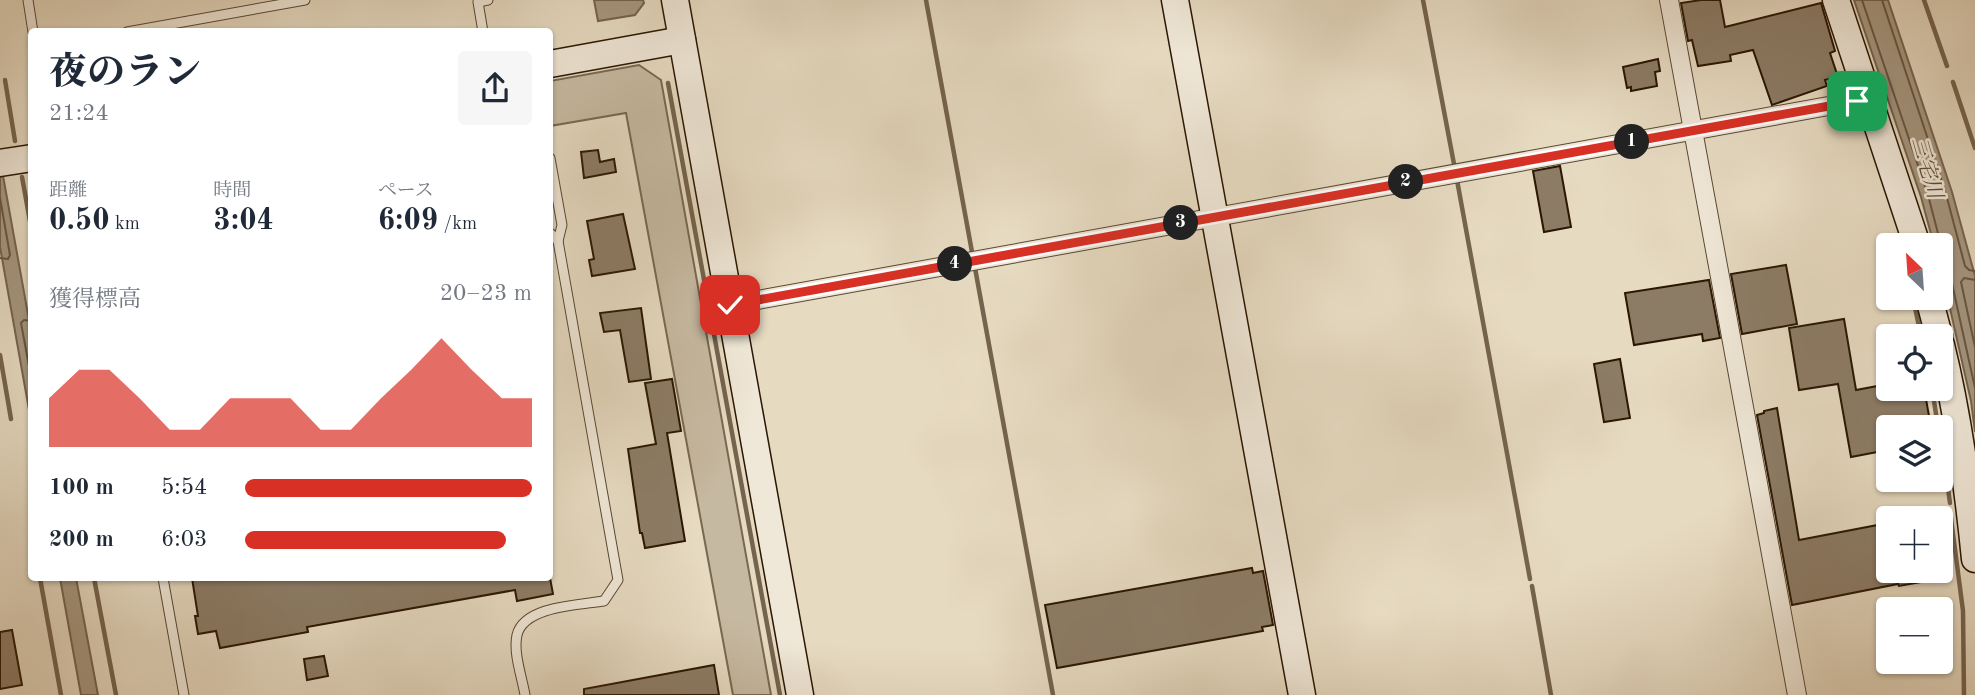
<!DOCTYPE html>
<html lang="ja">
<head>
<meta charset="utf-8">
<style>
	body { margin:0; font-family:"Old Standard TT","Noto Serif JP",serif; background:#f6f6f7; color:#1f2937; height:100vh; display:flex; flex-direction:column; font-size:26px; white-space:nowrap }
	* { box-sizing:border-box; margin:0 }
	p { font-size:23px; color:#747a83 }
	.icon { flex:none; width:38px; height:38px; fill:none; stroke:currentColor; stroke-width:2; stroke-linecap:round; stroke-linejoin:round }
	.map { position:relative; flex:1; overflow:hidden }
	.details { position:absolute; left:28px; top:28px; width:525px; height:553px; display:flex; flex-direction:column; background:#fff; border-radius:7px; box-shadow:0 2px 5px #0004 }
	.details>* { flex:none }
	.needle { width:46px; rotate:335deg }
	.buttons { position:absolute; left:1876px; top:233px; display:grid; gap:14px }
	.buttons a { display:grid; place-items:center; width:77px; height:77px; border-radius:7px; background:#fff; box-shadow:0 2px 5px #0004; font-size:35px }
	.pin { position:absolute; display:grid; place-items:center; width:60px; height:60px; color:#fff; margin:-30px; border-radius:14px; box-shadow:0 4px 10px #0006 }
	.km { position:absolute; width:35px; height:35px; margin:-18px; border-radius:50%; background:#222; color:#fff; font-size:19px; line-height:35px; text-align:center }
	.round { display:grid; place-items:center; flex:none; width:74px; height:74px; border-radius:7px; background:#f6f6f7 }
	.overview { display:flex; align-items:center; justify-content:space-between; height:119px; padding:0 21px }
	h1 { font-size:38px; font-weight:800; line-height:52px }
	.figures { display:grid; grid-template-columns:repeat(3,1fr); gap:10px; height:119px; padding:7px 21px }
	.figures div { display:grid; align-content:center }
	.figures b { font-size:30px; font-weight:800 }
	.figures small { font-size:19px; font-weight:400 }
	.figures p { font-size:19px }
	.chart { height:196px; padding:14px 21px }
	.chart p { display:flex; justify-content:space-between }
	.chart svg { width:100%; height:126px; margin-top:7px; fill:#d93025; opacity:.7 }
	ul { padding:0 21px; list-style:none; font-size:23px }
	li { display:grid; grid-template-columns:112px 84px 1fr; align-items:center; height:52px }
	li i { height:18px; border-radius:9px; background:#d93025 }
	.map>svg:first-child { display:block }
</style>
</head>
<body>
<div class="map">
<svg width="1975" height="695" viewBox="0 0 1975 695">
	<rect width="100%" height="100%" fill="#e6dac1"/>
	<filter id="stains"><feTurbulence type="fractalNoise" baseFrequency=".00286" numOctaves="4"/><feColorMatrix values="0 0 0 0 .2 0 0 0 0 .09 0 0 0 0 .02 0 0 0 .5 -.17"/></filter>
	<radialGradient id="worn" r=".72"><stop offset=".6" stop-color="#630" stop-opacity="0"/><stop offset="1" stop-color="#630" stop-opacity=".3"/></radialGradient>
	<path fill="#c6b9a1" stroke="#786852" stroke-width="2" d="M 639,65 L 661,80 L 771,695 L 733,695 L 626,113 L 550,126 L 550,81 Z"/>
	<g fill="#a69780" stroke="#74634e" stroke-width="2">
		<path d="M 594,0 L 643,0 L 644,3 L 635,15 L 598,21 Z"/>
		<path d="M 1854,0 L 1888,0 L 1952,192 L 1975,276 L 1975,432 L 1971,401 L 1941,269 L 1941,245 L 1934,245 L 1921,197 Z"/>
		<path d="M 0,159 L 31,331 L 31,421 L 0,247 Z"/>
		<path d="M 60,578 L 76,578 L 98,695 L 81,695 Z"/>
	</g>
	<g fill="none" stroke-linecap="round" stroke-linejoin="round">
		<g stroke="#685642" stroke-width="2">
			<path d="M 1862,0 L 1928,195 L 1941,245"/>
			<path d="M 1882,0 L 1946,194 L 1965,266 L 1969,270 L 1975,271"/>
			<path d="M 0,198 L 10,255 L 8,259 L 0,258"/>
			<path d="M 1941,273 L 1947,274 L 1951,279 L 1975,388"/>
			<path d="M 1975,280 L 1964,278 L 1961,282 L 1975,347"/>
			<path d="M 32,321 L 24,320 L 21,323 L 32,382"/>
		</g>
		<g stroke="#74634e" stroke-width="4.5">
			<path d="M 926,0 L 972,252"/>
			<path d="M 1423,0 L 1454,164"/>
			<path d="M 1924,0 L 1947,66"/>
			<path d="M 5,80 L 15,141"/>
			<path d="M 1953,82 L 1975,148"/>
			<path d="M 668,83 L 780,695"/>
			<path d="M 22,177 L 32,232"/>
			<path d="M 1457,180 L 1530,579"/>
			<path d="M 1899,244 L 1899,245"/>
			<path d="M 975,268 L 1053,695"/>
			<path d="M 1913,298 L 1921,336"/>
			<path d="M 0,355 L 11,419"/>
			<path d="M 1932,388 L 1938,427"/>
			<path d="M 1942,446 L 1950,503"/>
			<path d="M 1950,511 L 1963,611 L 1964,695"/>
			<path d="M 40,578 L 61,695"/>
			<path d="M 94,578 L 116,695"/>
			<path d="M 1532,586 L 1551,695"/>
		</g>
	</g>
	<g fill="#8c7c66" stroke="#2a1603" stroke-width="2">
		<path d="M 1701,0 L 1720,0 L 1725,27 L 1821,3 L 1835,51 L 1830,53 L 1838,77 L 1825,80 L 1827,86 L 1772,105 L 1753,50 L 1730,55 L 1731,61 L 1698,66 L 1692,40 L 1688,41 L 1681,3 Z"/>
		<path d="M 1658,59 L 1660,71 L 1655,72 L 1657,86 L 1631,91 L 1631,87 L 1627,88 L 1623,67 Z"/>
		<path d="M 598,150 L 600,162 L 614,159 L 616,172 L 584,178 L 581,152 Z"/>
		<path d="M 1560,166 L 1571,227 L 1544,232 L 1533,171 Z"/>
		<path d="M 623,214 L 635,269 L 592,276 L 589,260 L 594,259 L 587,221 Z"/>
		<path d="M 1786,265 L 1797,324 L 1742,334 L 1731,274 Z"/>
		<path d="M 1709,280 L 1720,338 L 1703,341 L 1702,334 L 1634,345 L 1625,293 Z"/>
		<path d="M 641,308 L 651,379 L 629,382 L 620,330 L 604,332 L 600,313 Z"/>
		<path d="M 1844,319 L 1856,390 L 1888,384 L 1888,388 L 1924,388 L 1931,427 L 1888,427 L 1888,450 L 1851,457 L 1838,384 L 1799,390 L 1789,328 Z"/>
		<path d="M 1620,359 L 1630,418 L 1604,422 L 1594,364 Z"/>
		<path d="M 672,379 L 681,431 L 667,433 L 685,541 L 645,548 L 642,533 L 640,533 L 628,449 L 656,444 L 645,383 Z"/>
		<path d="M 1777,408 L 1799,540 L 1888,523 L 1888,570 L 1949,570 L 1950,577 L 1899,586 L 1898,584 L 1792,605 L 1757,415 L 1764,413 L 1764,411 Z"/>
		<path d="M 1252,568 L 1253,573 L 1263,571 L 1273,625 L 1262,627 L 1263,631 L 1057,668 L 1045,605 Z"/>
		<path d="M 192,578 L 550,578 L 553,594 L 517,601 L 515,590 L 307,627 L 308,632 L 220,648 L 216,631 L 198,634 L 195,616 L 198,616 Z"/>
		<path d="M 12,630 L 22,685 L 0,689 L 0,632 Z"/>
		<path d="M 324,656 L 328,676 L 307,680 L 304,659 Z"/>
		<path d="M 714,665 L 719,695 L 584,695 L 584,689 Z"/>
	</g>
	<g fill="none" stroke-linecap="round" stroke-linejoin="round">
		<defs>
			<g id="lane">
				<path d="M 28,0 L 33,32"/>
				<path d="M 127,32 L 305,0"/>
				<path d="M 483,32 L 478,2 L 488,0"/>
				<path d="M 550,158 L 562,225 L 558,241"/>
				<path d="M 163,578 L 184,695"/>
				<path d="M 525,695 C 522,677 513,653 517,635 C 524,606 579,605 604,601 L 618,580 L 558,241 L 550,233"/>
			</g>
			<g id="street">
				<path d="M 1669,0 L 1797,695"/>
				<path d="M 730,305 L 1867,99"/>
			</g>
			<g id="secondary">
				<path d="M 675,0 L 800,695"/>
				<path d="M 1175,0 L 1302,695"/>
				<path d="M 1836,0 L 1917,245"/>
				<path d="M 550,64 L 682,40"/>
				<path d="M 0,163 L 32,158"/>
				<path d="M 1929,298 L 1939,336"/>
				<path d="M 1941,345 C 1958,414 1968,488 1975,559"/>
			</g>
		</defs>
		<use href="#lane" stroke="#594732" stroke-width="11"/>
		<use href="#street" stroke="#594732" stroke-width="20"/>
		<use href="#secondary" stroke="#2a1603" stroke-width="29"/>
		<use href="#lane" stroke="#efe7d7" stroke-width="9"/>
		<use href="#street" stroke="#efe7d7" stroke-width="18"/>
		<use href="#secondary" stroke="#efe7d7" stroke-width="26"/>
	</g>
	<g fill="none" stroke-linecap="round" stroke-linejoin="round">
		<defs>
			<path id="route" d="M 730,305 L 1857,101"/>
		</defs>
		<use href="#route" stroke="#fff" stroke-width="14"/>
		<use href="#route" stroke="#d93025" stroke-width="9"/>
	</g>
	<g text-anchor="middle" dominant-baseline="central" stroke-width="5" stroke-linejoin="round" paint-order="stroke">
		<g font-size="21" font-style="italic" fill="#5c4a35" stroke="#efe7d7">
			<text transform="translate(1926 168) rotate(74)">三宅川</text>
		</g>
	</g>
	<rect width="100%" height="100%" filter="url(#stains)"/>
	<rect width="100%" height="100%" fill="url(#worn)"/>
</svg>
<div class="buttons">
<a><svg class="needle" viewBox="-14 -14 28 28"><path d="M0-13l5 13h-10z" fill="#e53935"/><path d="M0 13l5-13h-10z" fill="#747a83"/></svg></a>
<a><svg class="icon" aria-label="locate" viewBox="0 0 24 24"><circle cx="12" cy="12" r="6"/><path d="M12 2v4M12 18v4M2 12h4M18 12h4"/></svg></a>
<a><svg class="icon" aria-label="layers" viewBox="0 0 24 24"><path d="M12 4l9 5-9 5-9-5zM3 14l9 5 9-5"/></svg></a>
<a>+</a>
<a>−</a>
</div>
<div class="pin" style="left:1857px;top:101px;background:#1e9e55"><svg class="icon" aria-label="arrive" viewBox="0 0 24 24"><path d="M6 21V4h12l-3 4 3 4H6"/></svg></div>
<div class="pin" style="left:730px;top:305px;background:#d93025"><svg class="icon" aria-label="check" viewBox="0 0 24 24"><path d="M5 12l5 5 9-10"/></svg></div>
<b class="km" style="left:1632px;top:142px">1</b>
<b class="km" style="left:1406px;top:182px">2</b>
<b class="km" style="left:1181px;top:223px">3</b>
<b class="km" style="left:955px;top:264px">4</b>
<section class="details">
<div class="overview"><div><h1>夜のラン</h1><p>21:24</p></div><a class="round"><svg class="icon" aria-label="share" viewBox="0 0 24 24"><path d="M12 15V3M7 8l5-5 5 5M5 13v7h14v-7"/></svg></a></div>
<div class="figures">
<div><p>距離</p><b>0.50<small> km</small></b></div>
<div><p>時間</p><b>3:04</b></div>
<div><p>ペース</p><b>6:09<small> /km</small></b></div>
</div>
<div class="chart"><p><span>獲得標高</span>20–23 m</p>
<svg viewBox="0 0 160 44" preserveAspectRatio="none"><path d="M0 44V27L10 17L20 17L30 27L40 38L50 38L60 27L70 27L80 27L90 38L100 38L110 27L120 17L130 6L140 17L150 27L160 27V44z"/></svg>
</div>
<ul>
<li><b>100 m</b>5:54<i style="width:100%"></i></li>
<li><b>200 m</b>6:03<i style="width:91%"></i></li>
</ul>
</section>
</div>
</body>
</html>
